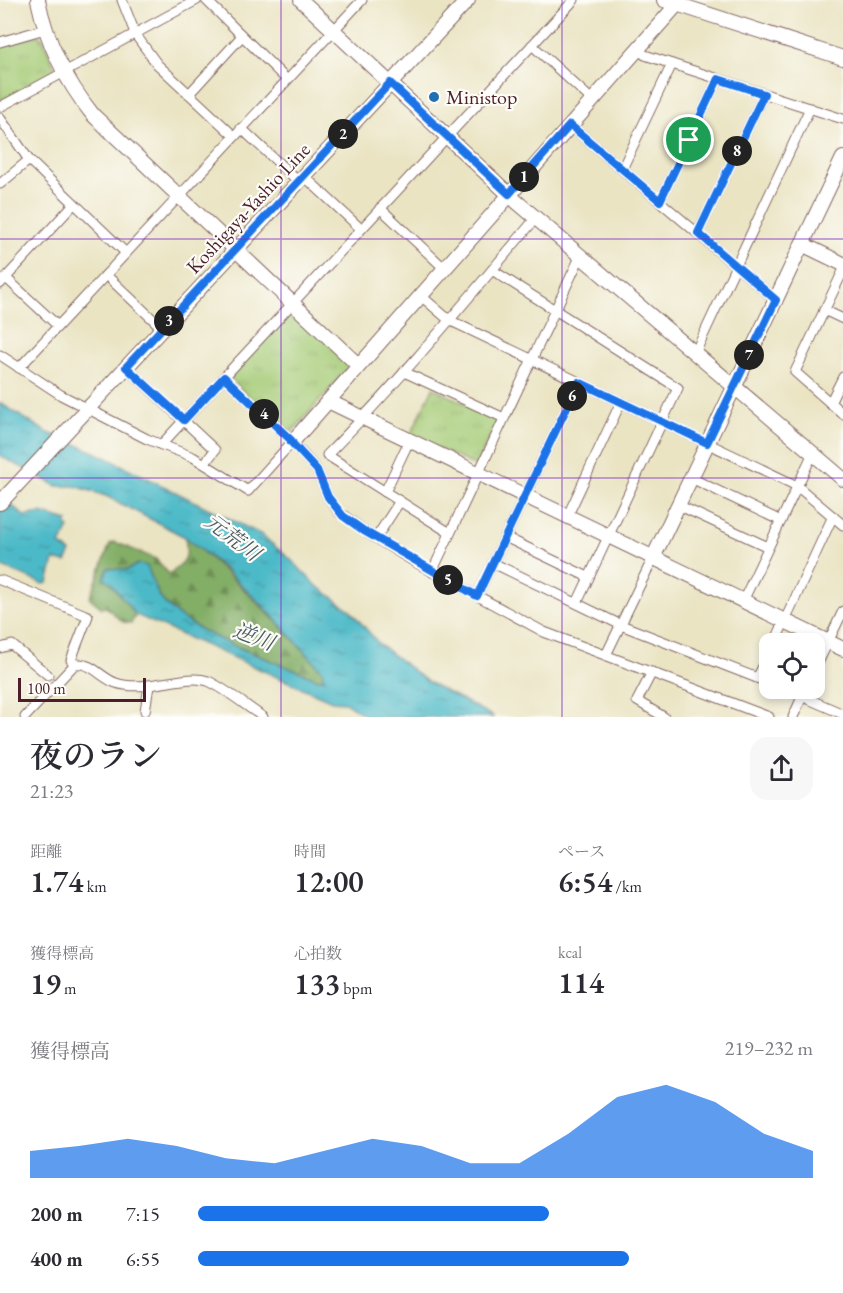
<!DOCTYPE html>
<html lang="ja">
<head>
<meta charset="utf-8">
<style>
	body { margin:0; font-family:"EB Garamond","Noto Serif JP",serif; background:#f7f7f7; color:#2b2b33; height:100vh; display:flex; flex-direction:column; font-size:22px; white-space:nowrap }
	* { box-sizing:border-box; margin:0 }
	p { font-size:20px; color:#7c7c81 }
	.icon { flex:none; width:33px; height:33px; fill:none; stroke:currentColor; stroke-width:2; stroke-linecap:round; stroke-linejoin:round }
	.map { position:relative; height:717px; overflow:hidden }
	.drawer { display:flex; flex-direction:column; background:#fff; flex:1 }
	.drawer>* { flex:none }
	.tools { position:absolute; left:759px; top:633px; display:grid; gap:12px }
	.tools a { display:grid; place-items:center; width:66px; height:66px; border-radius:12px; background:#fff; box-shadow:0 3px 9px #0003; font-size:30px }
	.scale { position:absolute; left:18px; bottom:15px; width:128px; box-sizing:border-box; padding-left:6px; border:3px solid #4a1f2b; border-top:0; font-size:16px; line-height:21px; white-space:nowrap; color:#4a1f2b; -webkit-text-stroke:4px #fdfcf7; paint-order:stroke }
	.pin { position:absolute; display:grid; place-items:center; width:51px; height:51px; color:#fff; margin:-26px; border:3px solid #fff; border-radius:50%; box-shadow:0 2px 6px #0007 }
	.km { position:absolute; width:30px; height:30px; margin:-15px; border-radius:50%; background:#222; color:#fff; font-size:16px; line-height:30px; text-align:center }
	.round { display:grid; place-items:center; flex:none; width:63px; height:63px; border-radius:18px; background:#f7f7f7 }
	.summary { display:flex; align-items:center; justify-content:space-between; height:102px; padding:0 30px }
	h1 { font-size:33px; font-weight:600; line-height:45px }
	.stats { display:grid; grid-template-columns:repeat(3,1fr); gap:9px; height:102px; padding:6px 30px }
	.stats div { display:grid; align-content:center }
	.stats b { font-size:30px; font-weight:600 }
	.stats small { font-size:16px; font-weight:400 }
	.stats p { font-size:16px }
	.chart { height:168px; padding:12px 30px }
	.chart p { display:flex; justify-content:space-between }
	.chart svg { width:100%; height:108px; margin-top:6px; fill:#1a73e8; opacity:.7 }
	ul { padding:0 30px; list-style:none; font-size:20px }
	li { display:grid; grid-template-columns:96px 72px 1fr; align-items:center; height:45px }
	li i { height:15px; border-radius:8px; background:#1a73e8 }
	.map>svg:first-child { display:block }
</style>
</head>
<body>
<div class="map">
<svg width="843" height="717" viewBox="0 0 843 717">
	<defs>
		<pattern id="grass-tufts" width="24" height="20" patternUnits="userSpaceOnUse" patternTransform="scale(1.5)"><rect width="24" height="20" fill="#a4ca75"/><path d="M3 7l-1-3M5 7V3M7 7l1-3M15 17l-1-3M17 17v-4M19 17l1-3" fill="none" stroke="#8fad65"/></pattern>
		<pattern id="forest-firs" width="22" height="20" patternUnits="userSpaceOnUse" patternTransform="scale(1.5)"><rect width="22" height="20" fill="#83ae66"/><path d="M5 1l3.5 6h-7zM16 11l3.5 6h-7z" fill="#6d8d54"/></pattern>
		<pattern id="water-ripples" width="26" height="14" patternUnits="userSpaceOnUse" patternTransform="scale(1.5)"><rect width="26" height="14" fill="#4cb9c7"/><path d="M2 4q2-2 4 0t4 0M15 11q2-2 4 0t4 0" fill="none" stroke="#4196a2"/></pattern>
	</defs>
	<rect width="100%" height="100%" fill="#fdfcf7"/>
	<filter id="ink" filterUnits="userSpaceOnUse"><feTurbulence type="fractalNoise" baseFrequency=".0167" numOctaves="2"/><feDisplacementMap in="SourceGraphic" scale="12" xChannelSelector="R" yChannelSelector="G"/><feConvolveMatrix kernelMatrix="1 2 1 2 8 2 1 2 1" color-interpolation-filters="sRGB"/></filter>
	<filter id="wash" filterUnits="userSpaceOnUse"><feTurbulence type="fractalNoise" baseFrequency=".008" numOctaves="4" result="noise"/><feDisplacementMap in="SourceGraphic" scale="24" xChannelSelector="R" yChannelSelector="G"/><feGaussianBlur stdDeviation="1.35" result="paint"/><feColorMatrix in="noise" values="0 0 0 0 0 0 0 0 0 0 0 0 0 0 0 0 0 1.4 0 .05"/><feComposite in="paint" operator="in"/></filter>
	<g filter="url(#wash)">
		<rect width="100%" height="100%" fill="#eae4c3"/>
		<g fill="url(#grass-tufts)" stroke="#777450" stroke-width="1.5">
			<path d="M 38,35 L 43,39 L 55,68 L 53,74 L 0,102 L 0,46 Z"/>
			<path d="M 289,311 L 295,311 L 349,361 L 349,367 L 293,431 L 287,432 L 230,379 L 230,374 Z"/>
			<path d="M 433,388 L 495,418 L 497,422 L 476,466 L 410,436 Z"/>
		</g>
		<path fill="url(#forest-firs)" stroke="#666648" stroke-width="1.5" d="M 185,537 C 236,578 278,623 322,670 L 324,679 L 318,679 C 275,661 190,635 162,600 C 155,591 152,577 147,566 L 128,570 L 108,568 L 105,578 L 110,582 L 136,615 L 131,623 L 123,622 L 106,607 L 102,608 L 90,598 L 110,544 L 115,542 L 156,559 L 169,574 C 186,561 189,560 185,537 Z"/>
		<g fill="url(#water-ripples)" stroke="#4b6c79" stroke-width="1.5">
			<path d="M 0,403 L 46,432 L 97,453 L 260,534 L 289,558 L 316,585 L 350,610 L 379,644 L 428,682 L 494,717 L 367,717 L 345,702 L 332,701 L 136,615 L 110,582 L 104,578 L 108,568 L 128,570 L 138,564 L 147,566 C 152,577 155,591 162,600 C 190,635 275,661 318,679 L 324,679 L 322,670 L 268,611 L 226,570 L 185,537 L 106,496 L 75,486 L 57,486 L 2,457 L 0,455 Z"/>
			<path d="M 0,494 L 24,516 L 41,513 L 68,521 L 66,526 L 69,528 L 60,545 L 71,552 L 66,562 L 54,560 L 48,583 L 43,584 L 0,566 Z"/>
		</g>
	</g>
	<g filter="url(#ink)">
		<g fill="none" stroke-linecap="round" stroke-linejoin="round">
			<defs>
				<g id="street">
					<path d="M 122,0 L 135,33"/>
					<path d="M 206,0 L 287,80"/>
					<path d="M 135,34 L 157,64 L 234,136"/>
					<path d="M 0,42 L 45,29"/>
					<path d="M 532,45 L 592,100"/>
					<path d="M 637,49 L 645,55 L 672,64 L 843,119"/>
					<path d="M 189,94 L 242,36"/>
					<path d="M 0,107 L 197,0"/>
					<path d="M 0,118 L 29,160 L 126,253"/>
					<path d="M 570,125 L 776,300"/>
					<path d="M 241,128 L 299,182"/>
					<path d="M 622,169 L 672,64"/>
					<path d="M 304,176 L 361,229"/>
					<path d="M 0,184 L 29,160"/>
					<path d="M 660,201 L 718,79"/>
					<path d="M 380,208 L 444,268"/>
					<path d="M 698,233 L 764,94"/>
					<path d="M 492,270 L 678,388 L 577,603"/>
					<path d="M 843,271 L 795,372 L 843,414"/>
					<path d="M 106,275 L 162,328"/>
					<path d="M 6,278 L 58,326"/>
					<path d="M 0,284 L 73,205"/>
					<path d="M 420,295 L 449,320 L 797,486 L 843,525"/>
					<path d="M 824,310 L 843,319"/>
					<path d="M 695,353 L 810,108"/>
					<path d="M 0,355 L 61,395 L 147,439 L 193,457 L 248,491 L 293,441 L 224,377"/>
					<path d="M 126,367 L 215,450 L 205,463"/>
					<path d="M 19,368 L 362,0"/>
					<path d="M 404,372 L 504,418"/>
					<path d="M 830,403 L 843,377"/>
					<path d="M 292,442 L 317,470 L 328,497 L 339,512 L 364,531 L 415,562 L 544,632 L 769,717"/>
					<path d="M 161,445 L 574,0"/>
					<path d="M 691,478 L 781,521"/>
					<path d="M 385,492 L 409,441"/>
					<path d="M 678,505 L 768,547"/>
					<path d="M 567,517 L 621,402"/>
					<path d="M 450,533 L 327,455 C 401,380 468,298 536,218"/>
					<path d="M 505,537 L 588,577"/>
					<path d="M 376,538 L 400,501"/>
					<path d="M 493,563 L 621,625 L 770,683"/>
					<path d="M 432,572 L 581,255"/>
					<path d="M 0,580 L 88,616 L 71,660 L 75,664"/>
					<path d="M 477,596 L 579,382"/>
					<path d="M 743,601 L 813,453"/>
					<path d="M 774,644 L 833,516"/>
					<path d="M 0,648 L 12,645 L 48,675"/>
					<path d="M 606,655 L 653,558"/>
					<path d="M 814,671 L 843,611"/>
					<path d="M 652,672 L 637,701 L 664,717"/>
					<path d="M 757,678 L 770,653"/>
					<path d="M 783,688 L 843,714"/>
					<path d="M 145,711 L 149,686"/>
					<path d="M 25,717 L 75,664 C 92,662 101,678 116,683 C 146,693 185,673 208,681 C 223,687 249,708 263,717"/>
					<path d="M 793,717 L 806,688"/>
				</g>
				<g id="secondary">
					<path d="M 38,0 C 47,44 65,80 93,115 L 358,365"/>
					<path d="M 301,0 L 517,202 L 843,479"/>
					<path d="M 664,0 L 843,58"/>
					<path d="M 802,244 L 843,264"/>
					<path d="M 328,401 L 843,649"/>
					<path d="M 293,441 L 681,0"/>
					<path d="M 0,503 L 468,0"/>
					<path d="M 653,558 L 843,158"/>
				</g>
			</defs>
			<use href="#street" stroke="#826460" stroke-width="11"/>
			<use href="#secondary" stroke="#826460" stroke-width="16"/>
			<use href="#street" stroke="#fff" stroke-width="9"/>
			<use href="#secondary" stroke="#fff" stroke-width="14"/>
		</g>
	</g>
	<g fill="none" stroke-linecap="round" stroke-linejoin="round" filter="url(#ink)">
		<defs>
			<path id="route" d="M 718,79 L 764,94 L 698,233 L 776,300 L 707,443 L 579,382 L 477,596 L 364,531 L 343,516 L 328,497 L 317,470 L 291,442 L 292,441 L 224,377 L 184,420 L 126,367 L 390,83 L 509,194 L 570,125 L 660,201 Z"/>
		</defs>
		<use href="#route" stroke="#fff" stroke-width="12"/>
		<use href="#route" stroke="#1a73e8" stroke-width="8"/>
	</g>
	<path fill="none" stroke="#7b2cbf" stroke-width="1.5" stroke-opacity="0.55" d="M 281,0 L 281,717M 562,0 L 562,717M 0,239 L 843,239M 0,478 L 843,478"/>
	<circle fill="#1f6fb2" stroke="#fdfcf7" stroke-width="2" cx="434" cy="97" r="6"/>
	<g text-anchor="middle" dominant-baseline="central" stroke-width="4.5" stroke-linejoin="round" paint-order="stroke">
		<g font-size="20" fill="#4a1f2b" stroke="#fdfcf7" text-anchor="start">
			<text x="446" y="97">Ministop</text>
		</g>
		<g font-size="20" fill="#4a1f2b" stroke="#fdfcf7">
			<text transform="translate(248 208) rotate(-47)">Koshigaya-Yashio Line</text>
		</g>
		<g font-size="21" font-style="italic" fill="#4b5d69" stroke="#fdfcf7">
			<text transform="translate(233 537) rotate(37)">元荒川</text>
			<text transform="translate(254 636) rotate(21)">逆川</text>
		</g>
	</g>
</svg>
<div class="tools">
<a><svg class="icon" aria-label="locate" viewBox="0 0 24 24"><circle cx="12" cy="12" r="6"/><path d="M12 2v4M12 18v4M2 12h4M18 12h4"/></svg></a>
</div>
<div class="scale">100 m</div>
<div class="pin" style="left:689px;top:140px;background:#1e9e55"><svg class="icon" aria-label="arrive" viewBox="0 0 24 24"><path d="M6 21V4h12l-3 4 3 4H6"/></svg></div>
<b class="km" style="left:524px;top:177px">1</b>
<b class="km" style="left:343px;top:134px">2</b>
<b class="km" style="left:169px;top:321px">3</b>
<b class="km" style="left:264px;top:414px">4</b>
<b class="km" style="left:448px;top:580px">5</b>
<b class="km" style="left:572px;top:396px">6</b>
<b class="km" style="left:749px;top:355px">7</b>
<b class="km" style="left:737px;top:151px">8</b>
</div>
<section class="drawer">
<div class="summary"><div><h1>夜のラン</h1><p>21:23</p></div><a class="round"><svg class="icon" aria-label="share" viewBox="0 0 24 24"><path d="M12 15V3M7 8l5-5 5 5M5 13v7h14v-7"/></svg></a></div>
<div class="stats">
<div><p>距離</p><b>1.74<small> km</small></b></div>
<div><p>時間</p><b>12:00</b></div>
<div><p>ペース</p><b>6:54<small> /km</small></b></div>
</div>
<div class="stats">
<div><p>獲得標高</p><b>19<small> m</small></b></div>
<div><p>心拍数</p><b>133<small> bpm</small></b></div>
<div><p>kcal</p><b>114</b></div>
</div>
<div class="chart"><p><span>獲得標高</span>219–232 m</p>
<svg viewBox="0 0 160 44" preserveAspectRatio="none"><path d="M0 44V33L10 31L20 28L30 31L40 36L50 38L60 33L70 28L80 31L90 38L100 38L110 26L120 11L130 6L140 13L150 26L160 33V44z"/></svg>
</div>
<ul>
<li><b>200 m</b>7:15<i style="width:57%"></i></li>
<li><b>400 m</b>6:55<i style="width:70%"></i></li>
</ul>
</section>
</body>
</html>
